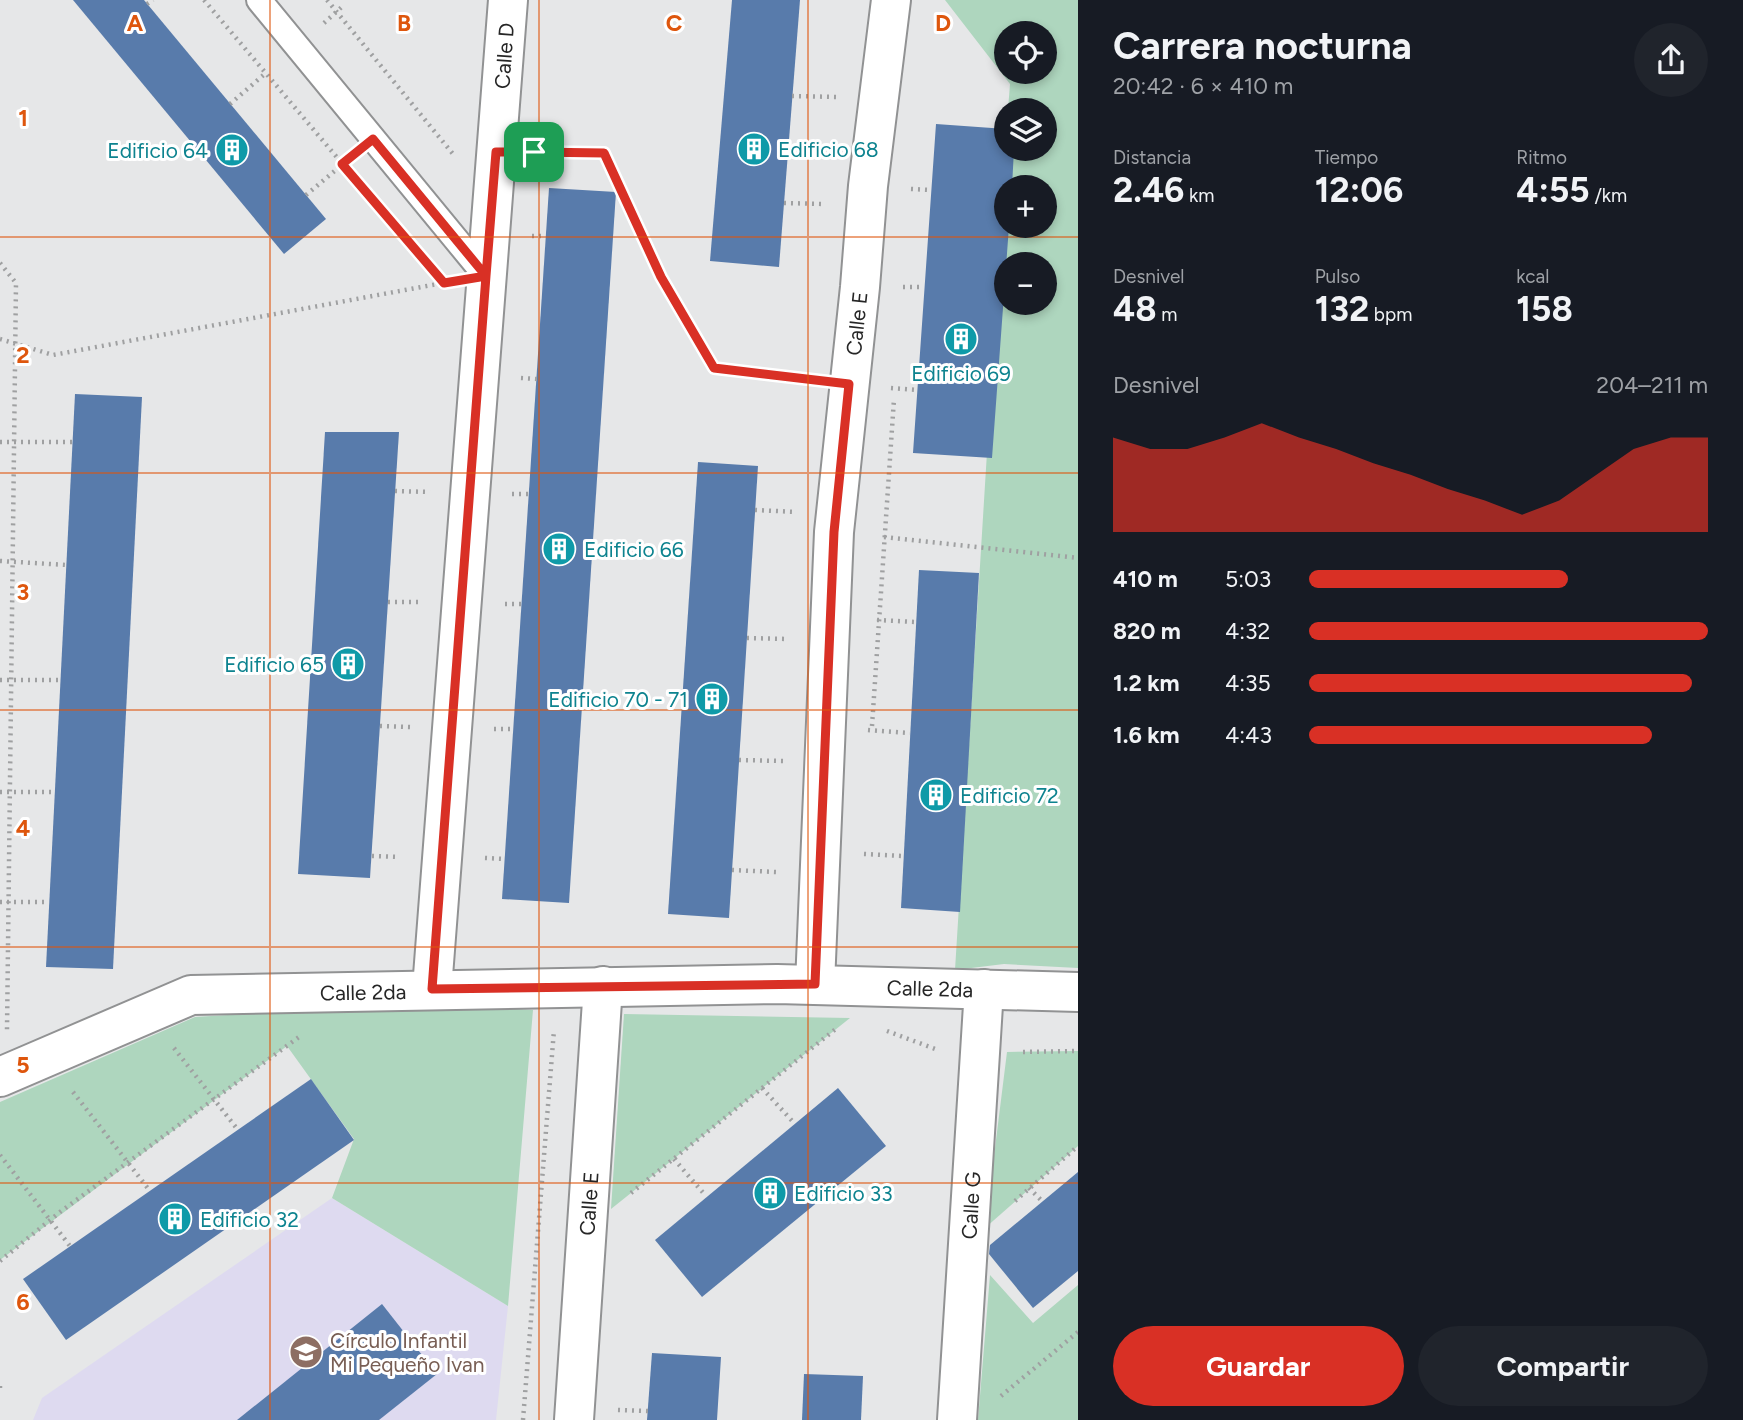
<!DOCTYPE html>
<html lang="es">
<head>
<meta charset="utf-8">
<style>
	body { margin:0; font-family:Figtree,sans-serif; background:#20242c; color:#f1f3f6; height:100vh; display:flex; flex-direction:column; font-size:26px; white-space:nowrap }
	* { box-sizing:border-box; margin:0 }
	p { font-size:23px; color:#9ea1a6 }
	.icon { flex:none; width:38px; height:38px; fill:none; stroke:currentColor; stroke-width:2; stroke-linecap:round; stroke-linejoin:round }
	.map { position:relative; flex:1; overflow:hidden }
	.side { display:flex; flex-direction:column; background:#171b24; width:665px }
	.side>* { flex:none }
	.controls { position:absolute; left:994px; top:21px; display:grid; gap:14px }
	.controls a { display:grid; place-items:center; width:63px; height:63px; border-radius:50%; background:#171b24; box-shadow:0 4px 10px #0003; font-size:35px }
	.pin { position:absolute; display:grid; place-items:center; width:60px; height:60px; color:#fff; margin:-30px; border-radius:14px; box-shadow:0 4px 10px #0006 }
	.round { display:grid; place-items:center; flex:none; width:74px; height:74px; border-radius:37px; background:#20242c }
	.headline { display:flex; align-items:center; justify-content:space-between; height:119px; padding:0 35px }
	h1 { font-size:38px; font-weight:700; line-height:52px }
	.metrics { display:grid; grid-template-columns:repeat(3,1fr); gap:10px; height:119px; padding:7px 35px }
	.metrics div { display:grid; align-content:center }
	.metrics b { font-size:35px; font-weight:700 }
	.metrics small { font-size:19px; font-weight:400 }
	.metrics p { font-size:19px }
	.chart { height:196px; padding:14px 35px }
	.chart p { display:flex; justify-content:space-between }
	.chart svg { width:100%; height:126px; margin-top:7px; fill:#d93025; opacity:.7 }
	.button { display:flex; gap:14px; margin-top:auto; padding:14px 35px }
	.button a { flex:1; height:80px; border-radius:42px; background:#d93025; color:#fff; font-size:28px; font-weight:700; line-height:80px; text-align:center }
	.button a+a { background:#20242c; color:#f1f3f6 }
	ul { padding:0 35px; list-style:none; font-size:23px }
	li { display:grid; grid-template-columns:112px 84px 1fr; align-items:center; height:52px }
	li i { height:18px; border-radius:9px; background:#d93025 }
	main { display:flex; flex:1; min-height:0 }
	.map>svg:first-child { display:block }
</style>
</head>
<body>
<main>
<div class="map">
<svg width="1078" height="1420" viewBox="0 0 1078 1420">
	<rect width="100%" height="100%" fill="#e6e7e8"/>
	<path fill="#dedaf0" d="M 332,1198 L 508,1306 L 496,1420 L 33,1420 L 42,1398 Z"/>
	<g fill="#aed6be" fill-rule="evenodd">
		<path d="M 945,0 L 1078,0 L 1078,968 L 1004,964 L 955,970 L 1006,145 L 1006,149 L 1045,149 L 1045,110 L 1008,110 L 1010,84 ZM 1006,33 L 1045,33 L 1045,72 L 1006,72 ZM 1006,187 L 1045,187 L 1045,226 L 1006,226 ZM 1006,264 L 1045,264 L 1045,303 L 1006,303 Z"/>
		<path d="M 418,1003 L 533,1010 L 508,1306 L 332,1198 L 354,1139 L 287,1046 L 0,1260 L 0,1102 L 195,1017 Z"/>
		<path d="M 624,1014 L 850,1018 L 611,1209 Z"/>
		<path d="M 1078,1051 L 1078,1146 L 985,1228 L 1007,1052 Z"/>
		<path d="M 990,1275 L 1033,1323 L 1078,1285 L 1078,1420 L 978,1420 Z"/>
	</g>
	<g fill="#587bab">
		<path d="M 73,0 L 144,0 L 326,219 L 284,254 Z"/>
		<path d="M 732,0 L 800,0 L 779,267 L 710,261 Z"/>
		<path d="M 936,124 L 1006,129 L 1006,149 L 1014,149 L 1012,187 L 1006,187 L 1006,226 L 1009,226 L 992,458 L 913,453 Z"/>
		<path d="M 549,188 L 616,192 L 569,903 L 502,899 Z"/>
		<path d="M 75,394 L 142,397 L 113,969 L 46,967 Z"/>
		<path d="M 325,432 L 399,432 L 370,878 L 298,874 Z"/>
		<path d="M 698,462 L 758,466 L 729,918 L 668,914 Z"/>
		<path d="M 919,570 L 979,573 L 960,912 L 901,908 Z"/>
		<path d="M 311,1079 L 354,1140 L 66,1340 L 23,1279 Z"/>
		<path d="M 838,1088 L 886,1146 L 702,1297 L 655,1240 Z"/>
		<path d="M 1078,1172 L 1078,1271 L 1033,1308 L 989,1254 L 990,1245 Z"/>
		<path d="M 382,1304 L 437,1374 L 379,1420 L 237,1420 Z"/>
		<path d="M 652,1353 L 721,1357 L 717,1420 L 647,1420 Z"/>
		<path d="M 804,1374 L 863,1376 L 861,1420 L 802,1420 Z"/>
	</g>
	<g fill="none" stroke-linecap="round" stroke-linejoin="round">
		<defs>
			<path id="service" d="M 259,0 L 486,276"/>
			<g id="minor">
				<path id="s1" d="M 815,984 L 834,532 L 860,287 L 868,186 L 891,0"/>
				<path id="s2" d="M 432,989 L 508,0"/>
				<path id="s3" d="M 574,1420 L 603,986"/>
				<path id="s4" d="M 957,1420 L 984,989"/>
			</g>
			<g id="tertiary">
				<path id="s5" d="M 0,1077 L 191,995 L 777,984 L 1078,992"/>
			</g>
		</defs>
		<use href="#service" stroke="#919293" stroke-width="28"/>
		<use href="#minor" stroke="#919293" stroke-width="42"/>
		<use href="#tertiary" stroke="#919293" stroke-width="42"/>
		<g stroke="#9fa0a1" stroke-width="4.5" stroke-dasharray="2 5" stroke-linecap="butt">
			<path d="M 204,0 L 384,213"/>
			<path d="M 327,0 L 453,154"/>
			<path d="M 147,4 L 153,0"/>
			<path d="M 324,23 L 344,5"/>
			<path d="M 792,96 L 837,97"/>
			<path d="M 230,104 L 267,72"/>
			<path d="M 537,152 L 604,153 L 661,277 L 714,368 L 809,380"/>
			<path d="M 911,189 L 931,190"/>
			<path d="M 306,195 L 343,164"/>
			<path d="M 784,203 L 824,204"/>
			<path d="M 532,236 L 546,236"/>
			<path d="M 0,263 L 16,283 L 7,1030"/>
			<path d="M 903,287 L 924,287"/>
			<path d="M 0,339 L 53,355 L 443,283"/>
			<path d="M 521,378 L 537,379"/>
			<path d="M 891,388 L 917,390"/>
			<path d="M 0,442 L 73,442"/>
			<path d="M 395,491 L 430,492"/>
			<path d="M 512,494 L 529,494"/>
			<path d="M 755,510 L 796,512"/>
			<path d="M 884,537 L 1078,558"/>
			<path d="M 0,561 L 67,565"/>
			<path d="M 388,602 L 419,602"/>
			<path d="M 505,604 L 521,604"/>
			<path d="M 877,620 L 916,622"/>
			<path d="M 747,638 L 788,639"/>
			<path d="M 0,680 L 61,680"/>
			<path d="M 380,726 L 411,727"/>
			<path d="M 872,726 L 894,399"/>
			<path d="M 494,729 L 514,729"/>
			<path d="M 868,730 L 910,733"/>
			<path d="M 739,760 L 783,761"/>
			<path d="M 0,792 L 55,792"/>
			<path d="M 864,854 L 903,856"/>
			<path d="M 372,856 L 399,857"/>
			<path d="M 485,858 L 505,859"/>
			<path d="M 732,870 L 776,872"/>
			<path d="M 0,902 L 49,902"/>
			<path d="M 887,1031 L 938,1050"/>
			<path d="M 174,1048 L 238,1130"/>
			<path d="M 1023,1052 L 1078,1051"/>
			<path d="M 762,1088 L 795,1124"/>
			<path d="M 73,1092 L 150,1191"/>
			<path d="M 0,1155 L 70,1246"/>
			<path d="M 674,1159 L 705,1195"/>
			<path d="M 1029,1188 L 1042,1201"/>
			<path d="M 631,1193 L 837,1028"/>
			<path d="M 1015,1201 L 1078,1146"/>
			<path d="M 0,1261 L 60,1212 L 299,1037"/>
			<path d="M 0,1386 L 0,1390"/>
			<path d="M 1001,1396 L 1078,1332"/>
			<path d="M 618,1410 L 648,1411"/>
			<path d="M 523,1420 L 554,1030"/>
		</g>
		<use href="#service" stroke="#fff" stroke-width="24"/>
		<use href="#minor" stroke="#fff" stroke-width="38"/>
		<use href="#tertiary" stroke="#fff" stroke-width="38"/>
	</g>
	<g fill="none" stroke-linecap="round" stroke-linejoin="round">
		<defs>
			<path id="route" d="M 534,152 L 496,152 L 486,276 L 444,283 L 342,164 L 373,139 L 486,276 L 432,989 L 815,984 L 834,532 L 849,384 L 714,368 L 661,277 L 604,153 L 534,152"/>
		</defs>
		<use href="#route" stroke="#fff" stroke-width="14"/>
		<use href="#route" stroke="#d93025" stroke-width="9"/>
	</g>
	<path fill="none" stroke="#de560d" stroke-width="2" stroke-opacity="0.55" d="M 270,0 L 270,1420M 539,0 L 539,1420M 808,0 L 808,1420M 0,237 L 1078,237M 0,473 L 1078,473M 0,710 L 1078,710M 0,947 L 1078,947M 0,1183 L 1078,1183"/>
	<defs>
		<symbol id="building-disc" viewBox="-11 -11 22 22"><circle r="9.5" fill="#0f9aa8" stroke="#fff"/><path d="M-4-6H4V6H1V3H-1V6H-4ZM-2.5-4.3h1.7v1.8h-1.7ZM.8-4.3h1.7v1.8H.8ZM-2.5-1h1.7V.8h-1.7ZM.8-1h1.7V.8H.8Z" fill="#fff"/></symbol>
		<symbol id="school-disc" viewBox="-11 -11 22 22"><circle r="9.5" fill="#8d6e63" stroke="#fff"/><path d="M0-5L7-2L0 1L-7-2ZM-4 1L0 2.5L4 1V4Q0 6-4 4Z" fill="#fff"/></symbol>
	</defs>
	<g fill-rule="evenodd">
		<use href="#building-disc" x="735" y="130" width="38" height="38"/>
		<use href="#building-disc" x="213" y="131" width="38" height="38"/>
		<use href="#building-disc" x="942" y="320" width="38" height="38"/>
		<use href="#building-disc" x="540" y="530" width="38" height="38"/>
		<use href="#building-disc" x="329" y="645" width="38" height="38"/>
		<use href="#building-disc" x="693" y="680" width="38" height="38"/>
		<use href="#building-disc" x="917" y="776" width="38" height="38"/>
		<use href="#building-disc" x="751" y="1174" width="38" height="38"/>
		<use href="#building-disc" x="156" y="1200" width="38" height="38"/>
		<use href="#school-disc" x="287" y="1333" width="38" height="38"/>
	</g>
	<g text-anchor="middle" dominant-baseline="central" stroke-width="6" stroke-linejoin="round" paint-order="stroke">
		<g font-size="21" fill="#262626" stroke="#fff">
			<text stroke="none"><textPath href="#s2" startOffset="936">Calle D</textPath></text>
			<text stroke="none"><textPath href="#s1" startOffset="662">Calle E</textPath></text>
			<text stroke="none"><textPath href="#s5" startOffset="947">Calle 2da</textPath></text>
			<text stroke="none"><textPath href="#s5" startOffset="380">Calle 2da</textPath></text>
			<text stroke="none"><textPath href="#s3" startOffset="217">Calle E</textPath></text>
			<text stroke="none"><textPath href="#s4" startOffset="215">Calle G</textPath></text>
		</g>
		<g font-size="21" fill="#0d838f" stroke="#fff" text-anchor="start">
			<text x="778" y="149">Edificio 68</text>
			<text x="208" y="150" text-anchor="end">Edificio 64</text>
			<text x="961" y="373" text-anchor="middle">Edificio 69</text>
			<text x="584" y="549">Edificio 66</text>
			<text x="324" y="664" text-anchor="end">Edificio 65</text>
			<text x="688" y="699" text-anchor="end">Edificio 70 - 71</text>
			<text x="960" y="795">Edificio 72</text>
			<text x="794" y="1193">Edificio 33</text>
			<text x="200" y="1219">Edificio 32</text>
		</g>
		<g font-size="21" fill="#785e54" stroke="#fff" text-anchor="start">
			<text x="330" y="1340">Círculo Infantil<tspan x="330" dy="24">Mi Pequeño Ivan</tspan></text>
		</g>
	</g>
	<g font-size="23" text-anchor="middle" font-weight="bold" fill="#de560d" stroke="#fff" stroke-width="6" stroke-linejoin="round" paint-order="stroke">
		<text x="135" y="31">A</text>
		<text x="404" y="31">B</text>
		<text x="674" y="31">C</text>
		<text x="943" y="31">D</text>
		<text x="23" y="126">1</text>
		<text x="23" y="363">2</text>
		<text x="23" y="600">3</text>
		<text x="23" y="836">4</text>
		<text x="23" y="1073">5</text>
		<text x="23" y="1310">6</text>
	</g>
</svg>
<div class="controls">
<a><svg class="icon" aria-label="locate" viewBox="0 0 24 24"><circle cx="12" cy="12" r="6"/><path d="M12 2v4M12 18v4M2 12h4M18 12h4"/></svg></a>
<a><svg class="icon" aria-label="layers" viewBox="0 0 24 24"><path d="M12 4l9 5-9 5-9-5zM3 14l9 5 9-5"/></svg></a>
<a>+</a>
<a>−</a>
</div>
<div class="pin" style="left:534px;top:152px;background:#1e9e55"><svg class="icon" aria-label="arrive" viewBox="0 0 24 24"><path d="M6 21V4h12l-3 4 3 4H6"/></svg></div>
</div>
<section class="side">
<div class="headline"><div><h1>Carrera nocturna</h1><p>20:42 · 6 × 410 m</p></div><a class="round"><svg class="icon" aria-label="share" viewBox="0 0 24 24"><path d="M12 15V3M7 8l5-5 5 5M5 13v7h14v-7"/></svg></a></div>
<div class="metrics">
<div><p>Distancia</p><b>2.46<small> km</small></b></div>
<div><p>Tiempo</p><b>12:06</b></div>
<div><p>Ritmo</p><b>4:55<small> /km</small></b></div>
</div>
<div class="metrics">
<div><p>Desnivel</p><b>48<small> m</small></b></div>
<div><p>Pulso</p><b>132<small> bpm</small></b></div>
<div><p>kcal</p><b>158</b></div>
</div>
<div class="chart"><p><span>Desnivel</span>204–211 m</p>
<svg viewBox="0 0 160 44" preserveAspectRatio="none"><path d="M0 44V11L10 15L20 15L30 11L40 6L50 11L60 15L70 20L80 24L90 29L100 33L110 38L120 33L130 24L140 15L150 11L160 11V44z"/></svg>
</div>
<ul>
<li><b>410 m</b>5:03<i style="width:65%"></i></li>
<li><b>820 m</b>4:32<i style="width:100%"></i></li>
<li><b>1.2 km</b>4:35<i style="width:96%"></i></li>
<li><b>1.6 km</b>4:43<i style="width:86%"></i></li>
</ul>
<div class="button"><a>Guardar</a><a>Compartir</a></div>
</section>
</main>
</body>
</html>
